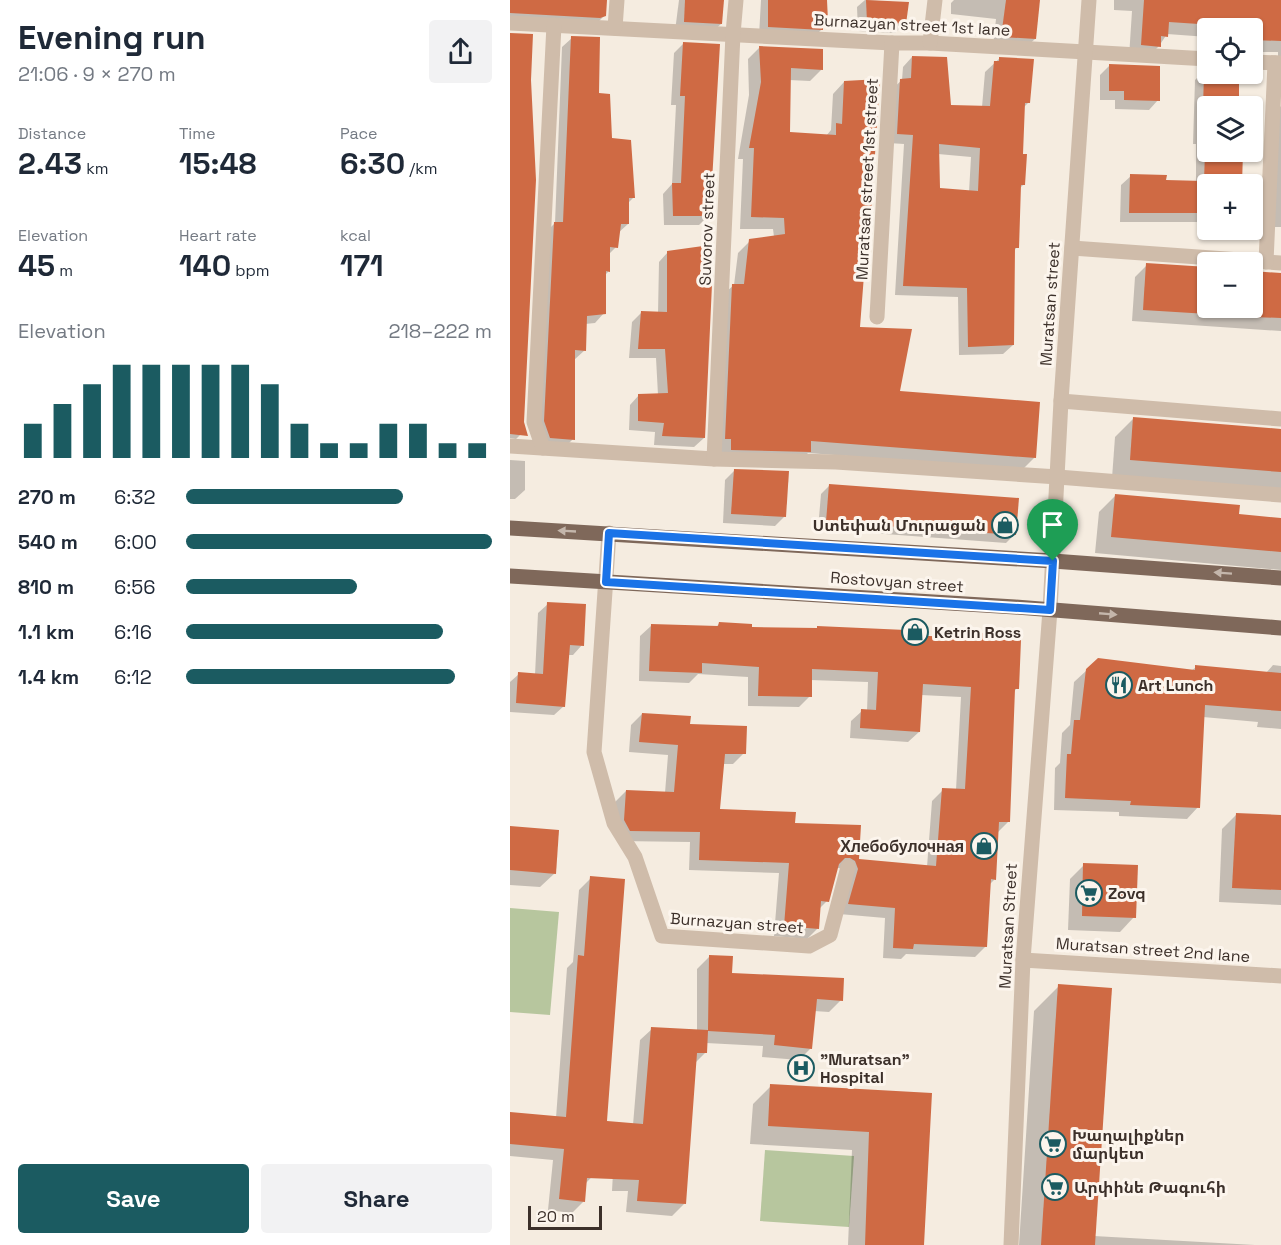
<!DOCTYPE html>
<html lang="en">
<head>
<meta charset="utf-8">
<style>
	body { margin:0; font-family:"Space Grotesk","Noto Sans Armenian",sans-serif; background:#f2f2f3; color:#1f2937; height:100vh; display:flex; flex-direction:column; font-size:22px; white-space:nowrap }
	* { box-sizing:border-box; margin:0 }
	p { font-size:20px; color:#747a83 }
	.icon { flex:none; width:33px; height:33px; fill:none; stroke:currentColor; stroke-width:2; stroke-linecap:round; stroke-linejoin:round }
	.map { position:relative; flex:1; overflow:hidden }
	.sheet { display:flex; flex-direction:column; background:#fff; width:510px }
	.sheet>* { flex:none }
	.buttons { position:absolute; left:687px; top:18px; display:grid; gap:12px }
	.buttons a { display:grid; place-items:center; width:66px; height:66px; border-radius:6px; background:#fff; box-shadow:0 2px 4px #0004; font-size:30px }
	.scale { position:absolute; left:18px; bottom:15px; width:74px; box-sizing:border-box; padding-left:6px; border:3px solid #3c302a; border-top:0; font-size:16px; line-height:21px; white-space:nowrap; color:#3c302a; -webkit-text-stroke:4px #fcf5ed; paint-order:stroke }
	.pin { position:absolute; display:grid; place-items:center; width:51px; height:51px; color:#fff; margin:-62px -26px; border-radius:50% 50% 50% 0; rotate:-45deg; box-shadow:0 0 6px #0007 }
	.pin .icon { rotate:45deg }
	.round { display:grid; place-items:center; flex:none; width:63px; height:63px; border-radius:6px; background:#f2f2f3 }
	.summary { display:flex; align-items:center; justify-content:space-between; height:102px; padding:0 18px }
	h1 { font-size:33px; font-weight:700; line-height:45px }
	.stats { display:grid; grid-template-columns:repeat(3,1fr); gap:9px; height:102px; padding:6px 18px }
	.stats div { display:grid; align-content:center }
	.stats b { font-size:30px; font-weight:700 }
	.stats small { font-size:16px; font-weight:400 }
	.stats p { font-size:16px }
	.chart { height:168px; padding:12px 18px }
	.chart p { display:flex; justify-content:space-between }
	.chart svg { width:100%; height:108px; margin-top:6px; stroke:#1b5b61; stroke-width:6 }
	.action { display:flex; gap:12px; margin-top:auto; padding:12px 18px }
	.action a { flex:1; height:69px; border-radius:6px; background:#1b5b61; color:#fff; font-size:24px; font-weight:700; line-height:69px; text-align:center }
	.action a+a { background:#f2f2f3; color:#1f2937 }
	ul { padding:0 18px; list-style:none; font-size:20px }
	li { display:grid; grid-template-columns:96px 72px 1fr; align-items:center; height:45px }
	li i { height:15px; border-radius:8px; background:#1b5b61 }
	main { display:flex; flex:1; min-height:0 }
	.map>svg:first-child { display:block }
</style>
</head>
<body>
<main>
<section class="sheet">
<div class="summary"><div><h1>Evening run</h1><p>21:06 · 9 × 270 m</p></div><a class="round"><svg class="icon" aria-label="share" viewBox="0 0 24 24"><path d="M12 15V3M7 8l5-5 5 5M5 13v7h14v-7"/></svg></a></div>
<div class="stats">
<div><p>Distance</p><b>2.43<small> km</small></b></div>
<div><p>Time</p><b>15:48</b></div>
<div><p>Pace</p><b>6:30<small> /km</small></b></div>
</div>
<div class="stats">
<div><p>Elevation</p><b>45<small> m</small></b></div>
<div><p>Heart rate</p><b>140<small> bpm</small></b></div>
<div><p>kcal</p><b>171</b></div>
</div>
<div class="chart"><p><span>Elevation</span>218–222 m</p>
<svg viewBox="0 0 160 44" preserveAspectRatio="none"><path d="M5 44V30M15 44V22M25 44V14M35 44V6M45 44V6M55 44V6M65 44V6M75 44V6M85 44V14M95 44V30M105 44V38M115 44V38M125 44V30M135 44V30M145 44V38M155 44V38"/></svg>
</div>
<ul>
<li><b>270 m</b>6:32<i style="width:71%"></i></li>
<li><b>540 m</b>6:00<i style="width:100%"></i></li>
<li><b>810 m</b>6:56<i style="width:56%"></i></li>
<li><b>1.1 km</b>6:16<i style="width:84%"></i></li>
<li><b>1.4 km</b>6:12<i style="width:88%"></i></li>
</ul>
<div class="action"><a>Save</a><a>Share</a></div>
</section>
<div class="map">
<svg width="771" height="1245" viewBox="0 0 771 1245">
	<rect width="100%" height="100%" fill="#f5ece0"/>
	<g fill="#b7c69e">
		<path d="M 0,908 L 49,912 L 40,1015 L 0,1012 Z"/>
		<path d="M 255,1150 L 344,1156 L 339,1227 L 250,1221 Z"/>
	</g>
	<g fill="#0003" fill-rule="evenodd">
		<path d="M 0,0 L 96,0 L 95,15 L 85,25 L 0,23 Z"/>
		<path d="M 169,0 L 212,0 L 211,24 L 201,33 L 165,31 Z"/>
		<path d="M 251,0 L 316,0 L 317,20 L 312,25 L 312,29 L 302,39 L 249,36 Z"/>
		<path d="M 355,0 L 397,3 L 395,23 L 385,33 L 348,31 L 347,7 Z"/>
		<path d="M 444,0 L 528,0 L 525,39 L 515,48 L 483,46 L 486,19 L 441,14 L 441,3 Z"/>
		<path d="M 604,0 L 771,0 L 771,56 L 768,56 L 768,52 L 742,52 L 742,28 L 698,28 L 698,37 L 657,34 L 649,46 L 637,58 L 619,57 L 622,11 L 604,10 Z"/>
		<path d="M 0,33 L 13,422 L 15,430 L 6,439 L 0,438 Z"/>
		<path d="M 62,38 L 88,95 L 101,140 L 124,197 L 117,204 L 118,224 L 108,233 L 106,247 L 99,254 L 99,271 L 94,276 L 94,313 L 85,323 L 75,324 L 75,350 L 64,360 L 64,438 L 54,448 L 29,443 L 35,233 L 45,223 L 52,47 Z"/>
		<path d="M 174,43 L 198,216 L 189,225 L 154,225 L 153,194 L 162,184 L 166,105 L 161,105 L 164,53 Z"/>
		<path d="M 250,47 L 312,69 L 300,81 L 279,80 L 279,134 L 316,136 L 321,130 L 323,94 L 334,82 L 356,274 L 353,278 L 348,328 L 388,393 L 525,457 L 513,469 L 298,453 L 288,463 L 209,461 L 210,297 L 224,285 L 228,253 L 240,241 L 264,237 L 263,229 L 230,229 L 233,159 L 228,159 L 239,95 L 238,59 Z"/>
		<path d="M 402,57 L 440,106 L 472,107 L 475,72 L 490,58 L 518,103 L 513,108 L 511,155 L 514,184 L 509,189 L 507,247 L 504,251 L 503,345 L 493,354 L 449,355 L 448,297 L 385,295 L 394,144 L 378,143 L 381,90 L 392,80 L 393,67 ZM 428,154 L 461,157 L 459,192 L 428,189 Z"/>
		<path d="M 600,65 L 648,100 L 639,110 L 605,109 L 605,100 L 590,100 L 590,75 Z"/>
		<path d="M 695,70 L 698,70 L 698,74 L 728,74 L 727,98 L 734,98 L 733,106 L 698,106 L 698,152 L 732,152 L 731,184 L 698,184 L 698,222 L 610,222 L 611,185 L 621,176 L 655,182 L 686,182 L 686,144 L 683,144 L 685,80 Z"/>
		<path d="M 771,106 L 771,227 L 764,227 L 763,114 Z"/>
		<path d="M 158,252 L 194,438 L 184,447 L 144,445 L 145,432 L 119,430 L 120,405 L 129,395 L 148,395 L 146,358 L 119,358 L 122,322 L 132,312 L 148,313 L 149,262 Z"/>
		<path d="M 637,265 L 698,308 L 742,308 L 771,274 L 771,331 L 622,321 L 625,277 Z"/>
		<path d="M 624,418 L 771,430 L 771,491 L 602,478 L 605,437 Z"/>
		<path d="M 0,460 L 15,461 L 15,490 L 5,499 L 0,499 Z"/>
		<path d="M 224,471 L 275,516 L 265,526 L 213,523 L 215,480 Z"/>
		<path d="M 319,486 L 505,534 L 496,543 L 308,529 L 311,494 Z"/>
		<path d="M 605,496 L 727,515 L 771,519 L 771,570 L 585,553 L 589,512 Z"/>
		<path d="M 38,604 L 72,645 L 63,655 L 58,655 L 54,706 L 44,715 L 0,712 L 0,682 L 9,674 L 25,675 L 28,613 Z"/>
		<path d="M 209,624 L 241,628 L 438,638 L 443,633 L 472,640 L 507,688 L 503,693 L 498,822 L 487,833 L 485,879 L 479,885 L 476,946 L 465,957 L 396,954 L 391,959 L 373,958 L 375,918 L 329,914 L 335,871 L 329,868 L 326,868 L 317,901 L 309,909 L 308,928 L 297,939 L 264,936 L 269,873 L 179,870 L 180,842 L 109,841 L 105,802 L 116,791 L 155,793 L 158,755 L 119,752 L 121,725 L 132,714 L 178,726 L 234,753 L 223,764 L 213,764 L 209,811 L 284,824 L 348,861 L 417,867 L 422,801 L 433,790 L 446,790 L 451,697 L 411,695 L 409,732 L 398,742 L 340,738 L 341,721 L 352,711 L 357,711 L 358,682 L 300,680 L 300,696 L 289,707 L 238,706 L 238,677 L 188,674 L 179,683 L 129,681 L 130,636 L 141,626 L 206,627 Z"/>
		<path d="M 763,665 L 771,666 L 771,729 L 747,727 L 748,722 L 693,717 L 688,807 L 677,819 L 609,816 L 609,812 L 544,810 L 545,768 L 550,763 L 552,733 L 560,725 L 564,682 L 577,670 L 681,671 L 686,667 L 756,673 Z"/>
		<path d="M 726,815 L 771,817 L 771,905 L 709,902 L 712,829 Z"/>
		<path d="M 0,828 L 45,873 L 30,887 L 0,885 Z"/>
		<path d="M 574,865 L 624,917 L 610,932 L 558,930 L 560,879 Z"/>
		<path d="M 81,878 L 95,1122 L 123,1125 L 130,1040 L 142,1029 L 187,1031 L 187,969 L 199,957 L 221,975 L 331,1000 L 319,1012 L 304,1011 L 301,1048 L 289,1060 L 252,1057 L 253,1046 L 196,1043 L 196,1052 L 185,1063 L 174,1204 L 162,1216 L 116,1212 L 118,1191 L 102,1191 L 104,1154 L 75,1184 L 74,1201 L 62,1213 L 38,1210 L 43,1160 L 0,1156 L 0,1113 L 46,1118 L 57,968 L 63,962 L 69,890 Z"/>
		<path d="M 549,986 L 584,1236 L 745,1245 L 509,1245 L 524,1011 Z"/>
		<path d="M 261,1086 L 421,1095 L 412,1245 L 338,1245 L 342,1150 L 240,1144 L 243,1104 Z"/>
	</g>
	<g fill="#cf6a44" fill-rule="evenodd">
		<path d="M 0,0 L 97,0 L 96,16 L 90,18 L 0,13 Z"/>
		<path d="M 175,0 L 214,0 L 212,24 L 174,22 Z"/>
		<path d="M 258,0 L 317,0 L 318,21 L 313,21 L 313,30 L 258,27 Z"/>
		<path d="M 356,0 L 399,2 L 396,24 L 357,22 Z"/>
		<path d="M 496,0 L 530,0 L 526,39 L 491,37 Z"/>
		<path d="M 634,0 L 771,0 L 771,41 L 742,40 L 742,28 L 719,28 L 719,26 L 659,22 L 658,37 L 651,36 L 651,47 L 631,45 Z"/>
		<path d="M 0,33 L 23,34 L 21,80 L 26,180 L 14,422 L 18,436 L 0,434 Z"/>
		<path d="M 61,36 L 90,37 L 89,93 L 100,94 L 102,138 L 121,140 L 125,198 L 119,198 L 119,224 L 111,224 L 108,248 L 100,247 L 100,272 L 96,271 L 96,314 L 77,316 L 76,351 L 65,350 L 65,440 L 40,438 L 34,421 L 44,222 L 53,222 Z"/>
		<path d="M 173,42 L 210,44 L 200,216 L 163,216 L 162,183 L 171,183 L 175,96 L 170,96 Z"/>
		<path d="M 249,46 L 313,49 L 313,70 L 281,68 L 280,132 L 326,135 L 326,123 L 332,124 L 334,81 L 370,79 L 357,275 L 354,275 L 350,327 L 402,329 L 390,391 L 530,402 L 526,458 L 301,441 L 301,452 L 221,450 L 221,439 L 215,439 L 222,284 L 234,284 L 239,239 L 275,234 L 274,218 L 241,217 L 244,148 L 239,148 L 251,82 Z"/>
		<path d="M 402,56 L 437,57 L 441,105 L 480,106 L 484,61 L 489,61 L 489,57 L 524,59 L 520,103 L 515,103 L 513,154 L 517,154 L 515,185 L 511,185 L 509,248 L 505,248 L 504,345 L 458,347 L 457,288 L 393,286 L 403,135 L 387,134 L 390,79 L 401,78 ZM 429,144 L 470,148 L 468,191 L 430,188 Z"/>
		<path d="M 599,64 L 650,66 L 650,101 L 614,100 L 614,91 L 599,91 Z"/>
		<path d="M 694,74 L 729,74 L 729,106 L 693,106 Z"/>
		<path d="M 695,152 L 733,152 L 732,184 L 698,184 L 698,213 L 619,213 L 620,174 L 657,175 L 656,180 L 694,181 Z"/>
		<path d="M 193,246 L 193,284 L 202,284 L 195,438 L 152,436 L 154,423 L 128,421 L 128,394 L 158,393 L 155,349 L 128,349 L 131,311 L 157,312 L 157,251 Z"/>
		<path d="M 636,263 L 698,267 L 698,314 L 633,310 Z"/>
		<path d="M 742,271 L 771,273 L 771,318 L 742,317 Z"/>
		<path d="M 623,417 L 771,429 L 771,472 L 620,460 Z"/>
		<path d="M 224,469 L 279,471 L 276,517 L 221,514 Z"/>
		<path d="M 319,484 L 509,498 L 506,535 L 316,522 Z"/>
		<path d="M 605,494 L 730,505 L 729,514 L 771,518 L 771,552 L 601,537 Z"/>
		<path d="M 37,602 L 76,604 L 74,646 L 60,645 L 55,707 L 6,703 L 8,672 L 33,674 Z"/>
		<path d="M 209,622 L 242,624 L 242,627 L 307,628 L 307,626 L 396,630 L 396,635 L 442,637 L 442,631 L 474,633 L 474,639 L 511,640 L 509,689 L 505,689 L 500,822 L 489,822 L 486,880 L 481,879 L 477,947 L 404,944 L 403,949 L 383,948 L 385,908 L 338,904 L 348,869 L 345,861 L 340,858 L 335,858 L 329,864 L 319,902 L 311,901 L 309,929 L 274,926 L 279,863 L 189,860 L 190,832 L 120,831 L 114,820 L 116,790 L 164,792 L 168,745 L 129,742 L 132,713 L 181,716 L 180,724 L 237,726 L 236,754 L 215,754 L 210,809 L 286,812 L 285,823 L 351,825 L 349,859 L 426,866 L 432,788 L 455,789 L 461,687 L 413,684 L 410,732 L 350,728 L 351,709 L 366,710 L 368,672 L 302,669 L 302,697 L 248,696 L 249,667 L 192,663 L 192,673 L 139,671 L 141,624 L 208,626 Z"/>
		<path d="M 588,658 L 685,670 L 685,665 L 771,673 L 771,711 L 695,705 L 690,808 L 620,805 L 621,801 L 555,798 L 557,754 L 561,754 L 564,720 L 570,720 L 576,669 Z"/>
		<path d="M 726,813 L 771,815 L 771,890 L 722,888 Z"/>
		<path d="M 0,826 L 49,830 L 46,874 L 0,870 Z"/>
		<path d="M 573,863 L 628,865 L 626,918 L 572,916 Z"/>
		<path d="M 80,876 L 115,879 L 97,1121 L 133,1124 L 141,1027 L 198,1030 L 199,955 L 223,956 L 222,973 L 334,978 L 333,1001 L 307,999 L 302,1049 L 264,1045 L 265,1035 L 198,1031 L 197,1053 L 187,1053 L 176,1204 L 127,1201 L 129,1180 L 77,1178 L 75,1202 L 49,1199 L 54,1149 L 0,1144 L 0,1112 L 56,1117 L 68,955 L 74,956 Z"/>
		<path d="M 548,984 L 602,988 L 585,1245 L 531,1245 Z"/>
		<path d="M 260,1084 L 422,1093 L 414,1245 L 355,1245 L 359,1132 L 258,1126 Z"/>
	</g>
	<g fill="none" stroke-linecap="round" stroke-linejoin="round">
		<g stroke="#cfbcaa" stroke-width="15">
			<path d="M 0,23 L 382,43 L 420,43 L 698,59"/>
			<path d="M 105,28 L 107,0"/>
			<path d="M 420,43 L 425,0"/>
			<path d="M 742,62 L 771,63"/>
			<path d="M 562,248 L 771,263"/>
			<path d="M 756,262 L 765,63"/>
			<path d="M 367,317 L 382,43"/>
			<path d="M 551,401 L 771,419"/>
			<path d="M 0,446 L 204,459 L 326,462 L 548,477 L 771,495"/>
			<path d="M 33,448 L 24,422 L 44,25"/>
			<path d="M 204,459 L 223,34 L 226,0"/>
			<path d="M 99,533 L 84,752 L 104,823 L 125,857 L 152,936 L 299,946 L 320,935 L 338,867"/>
			<path d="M 513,960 L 771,976"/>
			<path d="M 501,1245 L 513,960 L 540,610 L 551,401 L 579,0"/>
		</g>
		<g stroke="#7f685a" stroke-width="15">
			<path d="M 0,528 L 543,561 L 771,578"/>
			<path d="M 0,576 L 505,607 L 771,628"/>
		</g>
	</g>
	<defs><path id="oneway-solid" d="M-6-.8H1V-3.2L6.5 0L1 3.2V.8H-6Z" transform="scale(1.5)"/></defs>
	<g fill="#c4b6ab">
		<use href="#oneway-solid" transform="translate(57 531) rotate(-177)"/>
		<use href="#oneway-solid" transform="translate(713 573) rotate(-176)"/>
		<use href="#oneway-solid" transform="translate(598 614) rotate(5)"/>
	</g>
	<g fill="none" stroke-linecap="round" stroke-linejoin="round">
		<defs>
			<path id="route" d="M 99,533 L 543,561 L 540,610 L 96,582 Z"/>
		</defs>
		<use href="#route" stroke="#fff" stroke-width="12"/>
		<use href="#route" stroke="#1a73e8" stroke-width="8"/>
	</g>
	<defs>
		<symbol id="shop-ring" viewBox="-11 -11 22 22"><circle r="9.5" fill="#fcf5ed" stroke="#1b5b61" stroke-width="1.5"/><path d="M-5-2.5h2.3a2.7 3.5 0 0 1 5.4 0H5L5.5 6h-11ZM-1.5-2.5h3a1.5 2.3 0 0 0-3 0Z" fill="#1b5b61"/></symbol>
		<symbol id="restaurant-ring" viewBox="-11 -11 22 22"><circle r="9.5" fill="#fcf5ed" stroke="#1b5b61" stroke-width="1.5"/><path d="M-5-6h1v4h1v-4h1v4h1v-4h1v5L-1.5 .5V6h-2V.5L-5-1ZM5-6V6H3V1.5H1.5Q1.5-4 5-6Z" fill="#1b5b61"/></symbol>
		<symbol id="supermarket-ring" viewBox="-11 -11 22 22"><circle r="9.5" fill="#fcf5ed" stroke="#1b5b61" stroke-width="1.5"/><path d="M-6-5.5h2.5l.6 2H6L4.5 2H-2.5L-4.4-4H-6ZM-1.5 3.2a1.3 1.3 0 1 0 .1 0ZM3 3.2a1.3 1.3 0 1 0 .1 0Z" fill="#1b5b61"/></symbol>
		<symbol id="hospital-ring" viewBox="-11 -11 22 22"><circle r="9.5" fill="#fcf5ed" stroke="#1b5b61" stroke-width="1.5"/><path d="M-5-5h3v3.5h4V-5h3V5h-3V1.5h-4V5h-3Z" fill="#1b5b61"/></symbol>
	</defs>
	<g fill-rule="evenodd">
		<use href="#shop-ring" x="480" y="510" width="30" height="30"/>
		<use href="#shop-ring" x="390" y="617" width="30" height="30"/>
		<use href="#restaurant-ring" x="594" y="670" width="30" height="30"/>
		<use href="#shop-ring" x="459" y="831" width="30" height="30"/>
		<use href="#supermarket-ring" x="564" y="878" width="30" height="30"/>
		<use href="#hospital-ring" x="276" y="1053" width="30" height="30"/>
		<use href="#supermarket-ring" x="528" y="1129" width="30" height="30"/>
		<use href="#supermarket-ring" x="530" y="1172" width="30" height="30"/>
	</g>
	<g text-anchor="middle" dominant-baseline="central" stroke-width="6" stroke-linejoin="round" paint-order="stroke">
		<g font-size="16" fill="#3c302a" stroke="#fcf5ed">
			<text transform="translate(402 25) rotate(3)">Burnazyan street 1st lane</text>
			<text transform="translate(357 179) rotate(-87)">Muratsan street 1st street</text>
			<text transform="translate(197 229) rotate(-88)">Suvorov street</text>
			<text transform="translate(540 304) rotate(-86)">Muratsan street</text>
			<text transform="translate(387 582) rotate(4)">Rostovyan street</text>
			<text transform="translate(227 923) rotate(4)">Burnazyan street</text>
			<text transform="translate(498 926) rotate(-87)">Muratsan Street</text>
			<text transform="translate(643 950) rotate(4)">Muratsan street 2nd lane</text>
		</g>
		<g font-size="16" font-weight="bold" fill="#3c302a" stroke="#fcf5ed" text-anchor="start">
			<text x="476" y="525" text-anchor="end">Ստեփան Մուրացան</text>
			<text x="424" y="632">Ketrin Ross</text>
			<text x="628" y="685">Art Lunch</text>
			<text x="454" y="846" text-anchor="end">Хлебобулочная</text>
			<text x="598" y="893">Zovq</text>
			<text x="310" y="1059">"Muratsan"<tspan x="310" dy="18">Hospital</tspan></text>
			<text x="562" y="1135">Խաղալիքներ<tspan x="562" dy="18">մարկետ</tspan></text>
			<text x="564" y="1187">Արփինե Թագուհի</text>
		</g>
	</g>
</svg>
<div class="buttons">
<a><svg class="icon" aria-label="locate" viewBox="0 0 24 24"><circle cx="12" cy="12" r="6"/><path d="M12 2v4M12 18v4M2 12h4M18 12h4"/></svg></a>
<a><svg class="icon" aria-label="layers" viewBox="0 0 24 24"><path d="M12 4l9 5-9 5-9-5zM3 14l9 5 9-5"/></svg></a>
<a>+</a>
<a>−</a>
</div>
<div class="scale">20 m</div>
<div class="pin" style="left:543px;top:561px;background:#1e9e55"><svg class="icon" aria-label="arrive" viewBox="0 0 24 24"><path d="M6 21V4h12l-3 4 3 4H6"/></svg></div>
</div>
</main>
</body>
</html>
